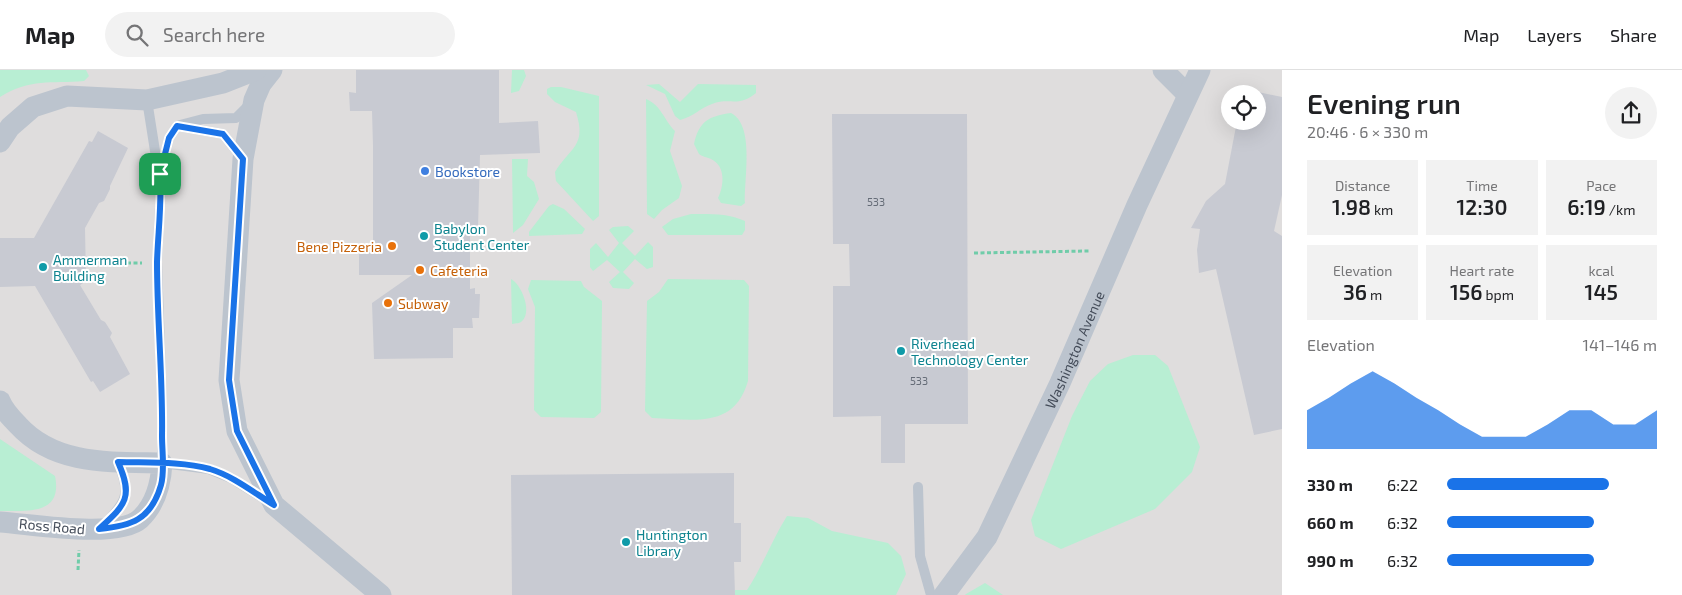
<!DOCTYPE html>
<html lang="en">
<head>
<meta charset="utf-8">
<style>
	body { margin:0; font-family:"Exo 2",sans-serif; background:#f2f2f2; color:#202124; height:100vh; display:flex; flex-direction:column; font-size:19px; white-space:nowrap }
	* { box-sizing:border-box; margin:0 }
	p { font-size:16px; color:#757577 }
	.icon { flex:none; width:28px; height:28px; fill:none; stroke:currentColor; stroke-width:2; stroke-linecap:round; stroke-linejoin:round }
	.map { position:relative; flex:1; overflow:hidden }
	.panel { display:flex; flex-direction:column; background:#fff; width:400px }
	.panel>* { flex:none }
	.tools { position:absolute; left:1221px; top:15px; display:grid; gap:10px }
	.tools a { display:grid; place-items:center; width:45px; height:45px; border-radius:50%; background:#fff; box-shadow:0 5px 20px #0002; font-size:25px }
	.pin { position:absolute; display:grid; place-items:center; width:42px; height:42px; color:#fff; margin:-21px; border-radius:10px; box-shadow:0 2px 8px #0006 }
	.round { display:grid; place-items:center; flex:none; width:52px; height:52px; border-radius:26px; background:#f2f2f2 }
	.overview { display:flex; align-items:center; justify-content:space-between; height:85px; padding:0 25px }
	h1 { font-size:28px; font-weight:600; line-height:38px }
	.figures { display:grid; grid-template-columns:repeat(3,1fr); gap:8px; height:85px; padding:5px 25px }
	.figures div { display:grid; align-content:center; border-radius:0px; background:#f2f2f2; text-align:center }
	.figures b { font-size:21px; font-weight:600 }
	.figures small { font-size:14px; font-weight:400 }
	.figures p { font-size:14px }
	.chart { height:140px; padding:10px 25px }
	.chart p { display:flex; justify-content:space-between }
	.chart svg { width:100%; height:90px; margin-top:5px; fill:#1a73e8; opacity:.7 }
	ul { padding:0 25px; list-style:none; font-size:16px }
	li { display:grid; grid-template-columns:80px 60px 1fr; align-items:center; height:38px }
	li i { height:12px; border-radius:6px; background:#1a73e8 }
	header { display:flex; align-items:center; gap:30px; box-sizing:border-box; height:70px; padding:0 25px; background:#fff; border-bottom:1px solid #e0e0e0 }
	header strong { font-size:24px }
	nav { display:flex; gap:28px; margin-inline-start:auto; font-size:18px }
	.search { width:350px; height:45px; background:#f2f2f2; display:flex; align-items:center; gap:12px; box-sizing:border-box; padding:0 18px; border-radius:28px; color:#757577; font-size:19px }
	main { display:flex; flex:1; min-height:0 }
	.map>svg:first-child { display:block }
</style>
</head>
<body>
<header>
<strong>Map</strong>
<div class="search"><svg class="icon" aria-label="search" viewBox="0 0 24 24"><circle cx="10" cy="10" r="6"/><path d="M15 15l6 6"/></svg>Search here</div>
<nav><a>Map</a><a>Layers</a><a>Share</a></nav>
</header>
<main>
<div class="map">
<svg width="1282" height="525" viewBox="0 0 1282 525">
	<rect width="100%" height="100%" fill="#eeeceb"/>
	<path fill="#dfdddd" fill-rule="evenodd" d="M 0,0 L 1282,0 L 1282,525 L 0,525 ZM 1230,24 L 1258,24 L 1258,51 L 1230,51 Z"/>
	<g fill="#b8eed3">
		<path d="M 0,0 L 86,0 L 89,6 L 84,11 C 51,14 30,8 0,27 Z"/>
		<path d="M 512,0 L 524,0 L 526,6 L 519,21 L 511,23 Z"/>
		<path d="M 659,14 L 680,32 L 698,14 L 756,15 L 756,23 C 738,38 730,27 712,34 C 700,38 693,47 680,50 L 675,46 L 665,24 L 646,15 Z"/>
		<path d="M 551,17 L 561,17 L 599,26 L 599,146 L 593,151 L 556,111 L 555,102 C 570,77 587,77 576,42 L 555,32 L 547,24 L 547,19 Z"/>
		<path d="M 646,29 C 661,35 664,50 675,61 L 670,81 L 682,116 L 679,128 L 662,140 L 654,149 L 647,144 Z"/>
		<path d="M 731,43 C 755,55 744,109 745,133 L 741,136 L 721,133 L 718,128 C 724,116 726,96 711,89 C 706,87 703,87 699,84 L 694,74 C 699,51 709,46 731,43 Z"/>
		<path d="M 512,89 L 528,89 L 527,106 L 534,112 L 539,129 L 523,155 L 513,163 Z"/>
		<path d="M 553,134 L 564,139 L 585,159 L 582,164 L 529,166 L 529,162 L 549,136 Z"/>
		<path d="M 691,144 C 709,144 728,143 745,151 L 745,160 L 742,165 L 668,165 L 662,157 L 673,149 Z"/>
		<path d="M 628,156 L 634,161 L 622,173 L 635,186 L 648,172 L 653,177 L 653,197 L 647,199 L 635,189 L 623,202 L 634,213 L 629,219 L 613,218 L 609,212 L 620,202 L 607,190 L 593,201 L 590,197 L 590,179 L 596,173 L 608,187 L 619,173 L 609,160 L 613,157 Z"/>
		<path d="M 511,209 C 521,214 532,240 523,250 C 520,254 516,253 512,254 Z"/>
		<path d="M 668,209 L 744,210 L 749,216 L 748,311 C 734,360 692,349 652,348 L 645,341 L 647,231 L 659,222 Z"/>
		<path d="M 531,210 L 581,211 L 584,217 L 602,231 L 601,342 L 594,348 L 541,347 L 534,340 L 535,237 L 528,219 Z"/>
		<path d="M 1133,285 L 1155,285 L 1168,296 L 1200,377 L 1192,402 L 1155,439 L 1061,479 L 1035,466 L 1031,450 L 1072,346 L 1090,311 L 1108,294 Z"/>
		<path d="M 0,369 L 55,406 C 63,445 27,441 0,441 Z"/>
		<path d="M 787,446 L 808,448 L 832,461 L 888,473 L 901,486 L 906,504 L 896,525 L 735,525 L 735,520 L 747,520 C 762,497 772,470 787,446 Z"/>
		<path d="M 985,513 L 1003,525 L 965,525 L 966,524 Z"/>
	</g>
	<g fill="#c8cad2">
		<path d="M 356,0 L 499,0 L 499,53 L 538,51 L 540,83 L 480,85 L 478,158 L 470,158 L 470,219 L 475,218 L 475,224 L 480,224 L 479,248 L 472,248 L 473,258 L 453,258 L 453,288 L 374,289 L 372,233 L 412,205 L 359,205 L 359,182 L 373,182 L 373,76 L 372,41 L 350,41 L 349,22 L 356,23 Z"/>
		<path d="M 1244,19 L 1282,27 L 1282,125 L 1274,161 L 1282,166 L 1282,359 L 1254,365 L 1216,199 L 1199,203 L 1197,180 L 1200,159 L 1191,158 L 1206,131 L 1225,114 L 1237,51 L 1258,51 L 1258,24 L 1243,24 Z"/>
		<path d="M 832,44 L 967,44 L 968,354 L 905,354 L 905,393 L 881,393 L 881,346 L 833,347 L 833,216 L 850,216 L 849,174 L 833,174 Z"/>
		<path d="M 98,61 L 128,78 L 110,116 L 110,119 L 104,131 L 99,133 L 85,158 L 86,211 L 80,215 L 101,250 L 105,252 L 112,263 L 110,267 L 130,304 L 100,322 L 93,311 L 91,312 L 35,216 L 0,217 L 0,168 L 34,168 L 89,71 L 92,72 Z"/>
		<path d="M 734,403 L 734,453 L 741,453 L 741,492 L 734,492 L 735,525 L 512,525 L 511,405 Z"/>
	</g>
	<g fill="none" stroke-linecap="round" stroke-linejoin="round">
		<g stroke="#70cca9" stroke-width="3" stroke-dasharray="4 2.5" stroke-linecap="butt">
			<path d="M 974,183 L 1089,181"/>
			<path d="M 88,193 L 142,193"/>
			<path d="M 78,500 L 79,480"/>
		</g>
		<g stroke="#bcc4ce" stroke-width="10">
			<path d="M 147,30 L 161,119 L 157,192 L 162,334 L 162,393 L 209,399 L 231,408 L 268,431"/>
			<path d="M 180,55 L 203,49 L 236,48 L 249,35"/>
			<path d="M 161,101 L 169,68 L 177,56 L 223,64 L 242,88"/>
			<path d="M 918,417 L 920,486 L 931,525"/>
			<path d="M 103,456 C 126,433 132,424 118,393"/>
		</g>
		<g stroke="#bcc4ce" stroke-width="21">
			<path d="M 272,0 L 261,14 L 254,30 L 243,89 L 229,310 L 237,361 L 274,435 L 381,525"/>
			<path d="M 1163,0 L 1187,24"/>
			<path d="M 0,72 L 10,57 L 33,37 L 67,26 L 147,30 L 223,13 L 256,0"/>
			<path d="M 0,331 C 4,341 11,348 18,355 C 55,396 112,392 162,393 C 161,413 156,434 140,449 C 118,469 30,454 0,452"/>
			<path id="s1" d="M 944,525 L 987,467 L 1060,313 L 1137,135 L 1200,0"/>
		</g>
	</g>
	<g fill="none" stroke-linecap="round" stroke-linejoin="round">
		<defs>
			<path id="route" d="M 160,104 C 162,134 158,162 157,192 C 157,250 163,308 162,366 C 162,381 165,401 161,415 C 151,450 131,456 99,459 C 125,435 134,428 118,392 C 147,393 181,391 210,399 C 233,406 253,422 274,435 L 237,361 L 229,310 L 243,89 L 223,64 L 177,56 L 169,68 L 160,104"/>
		</defs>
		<use href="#route" stroke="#fff" stroke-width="10"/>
		<use href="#route" stroke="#1a73e8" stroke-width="6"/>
	</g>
	<circle fill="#3f7fe0" stroke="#fff" stroke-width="2" cx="425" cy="101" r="5"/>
	<g fill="#0f9aa8" stroke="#fff" stroke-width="2">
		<circle cx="424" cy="166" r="5"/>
		<circle cx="43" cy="197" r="5"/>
		<circle cx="901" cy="281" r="5"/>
		<circle cx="626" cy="472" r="5"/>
	</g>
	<g fill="#e8710a" stroke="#fff" stroke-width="2">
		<circle cx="392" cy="176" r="5"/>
		<circle cx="420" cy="200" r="5"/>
		<circle cx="388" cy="233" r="5"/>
	</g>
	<g text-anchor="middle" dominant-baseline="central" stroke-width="4" stroke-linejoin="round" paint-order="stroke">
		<g font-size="11" fill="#656c77">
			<text x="876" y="131">533</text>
			<text x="919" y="310">533</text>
		</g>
		<g font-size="14" fill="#366cbe" stroke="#fff" text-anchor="start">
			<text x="435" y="101">Bookstore</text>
		</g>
		<g font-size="14" fill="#0d838f" stroke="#fff" text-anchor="start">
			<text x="434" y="158">Babylon<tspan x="434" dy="16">Student Center</tspan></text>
			<text x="53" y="189">Ammerman<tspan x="53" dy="16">Building</tspan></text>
			<text x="911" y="273">Riverhead<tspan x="911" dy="16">Technology Center</tspan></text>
			<text x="636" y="464">Huntington<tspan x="636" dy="16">Library</tspan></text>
		</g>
		<g font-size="14" fill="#c56008" stroke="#fff" text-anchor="start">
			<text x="382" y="176" text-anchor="end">Bene Pizzeria</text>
			<text x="430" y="200">Cafeteria</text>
			<text x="398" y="233">Subway</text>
		</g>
		<g font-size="14" fill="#444c59" stroke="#fff">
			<text stroke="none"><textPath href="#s1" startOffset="279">Washington Avenue</textPath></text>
			<text transform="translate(52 456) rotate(5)">Ross Road</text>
		</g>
	</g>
</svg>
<div class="tools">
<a><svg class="icon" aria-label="locate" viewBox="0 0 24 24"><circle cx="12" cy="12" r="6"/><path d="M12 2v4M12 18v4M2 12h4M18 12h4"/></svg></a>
</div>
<div class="pin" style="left:160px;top:104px;background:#1e9e55"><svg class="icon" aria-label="arrive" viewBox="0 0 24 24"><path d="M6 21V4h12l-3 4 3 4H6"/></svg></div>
</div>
<section class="panel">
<div class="overview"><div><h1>Evening run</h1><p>20:46 · 6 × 330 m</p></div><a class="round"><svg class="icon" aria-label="share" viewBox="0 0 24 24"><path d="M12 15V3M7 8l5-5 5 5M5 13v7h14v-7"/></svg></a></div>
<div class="figures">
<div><p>Distance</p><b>1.98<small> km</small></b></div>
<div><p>Time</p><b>12:30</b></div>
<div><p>Pace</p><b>6:19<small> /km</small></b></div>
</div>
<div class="figures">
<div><p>Elevation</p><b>36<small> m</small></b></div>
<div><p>Heart rate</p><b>156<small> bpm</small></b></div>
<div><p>kcal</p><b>145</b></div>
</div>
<div class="chart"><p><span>Elevation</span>141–146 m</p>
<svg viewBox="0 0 160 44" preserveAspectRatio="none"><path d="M0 44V25L10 19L20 12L30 6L40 12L50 19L60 25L70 32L80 38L90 38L100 38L110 32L120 25L130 25L140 32L150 32L160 25V44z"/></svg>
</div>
<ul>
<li><b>330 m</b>6:22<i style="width:77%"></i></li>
<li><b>660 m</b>6:32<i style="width:70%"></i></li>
<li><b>990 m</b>6:32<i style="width:70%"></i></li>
</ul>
</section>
</main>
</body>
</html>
